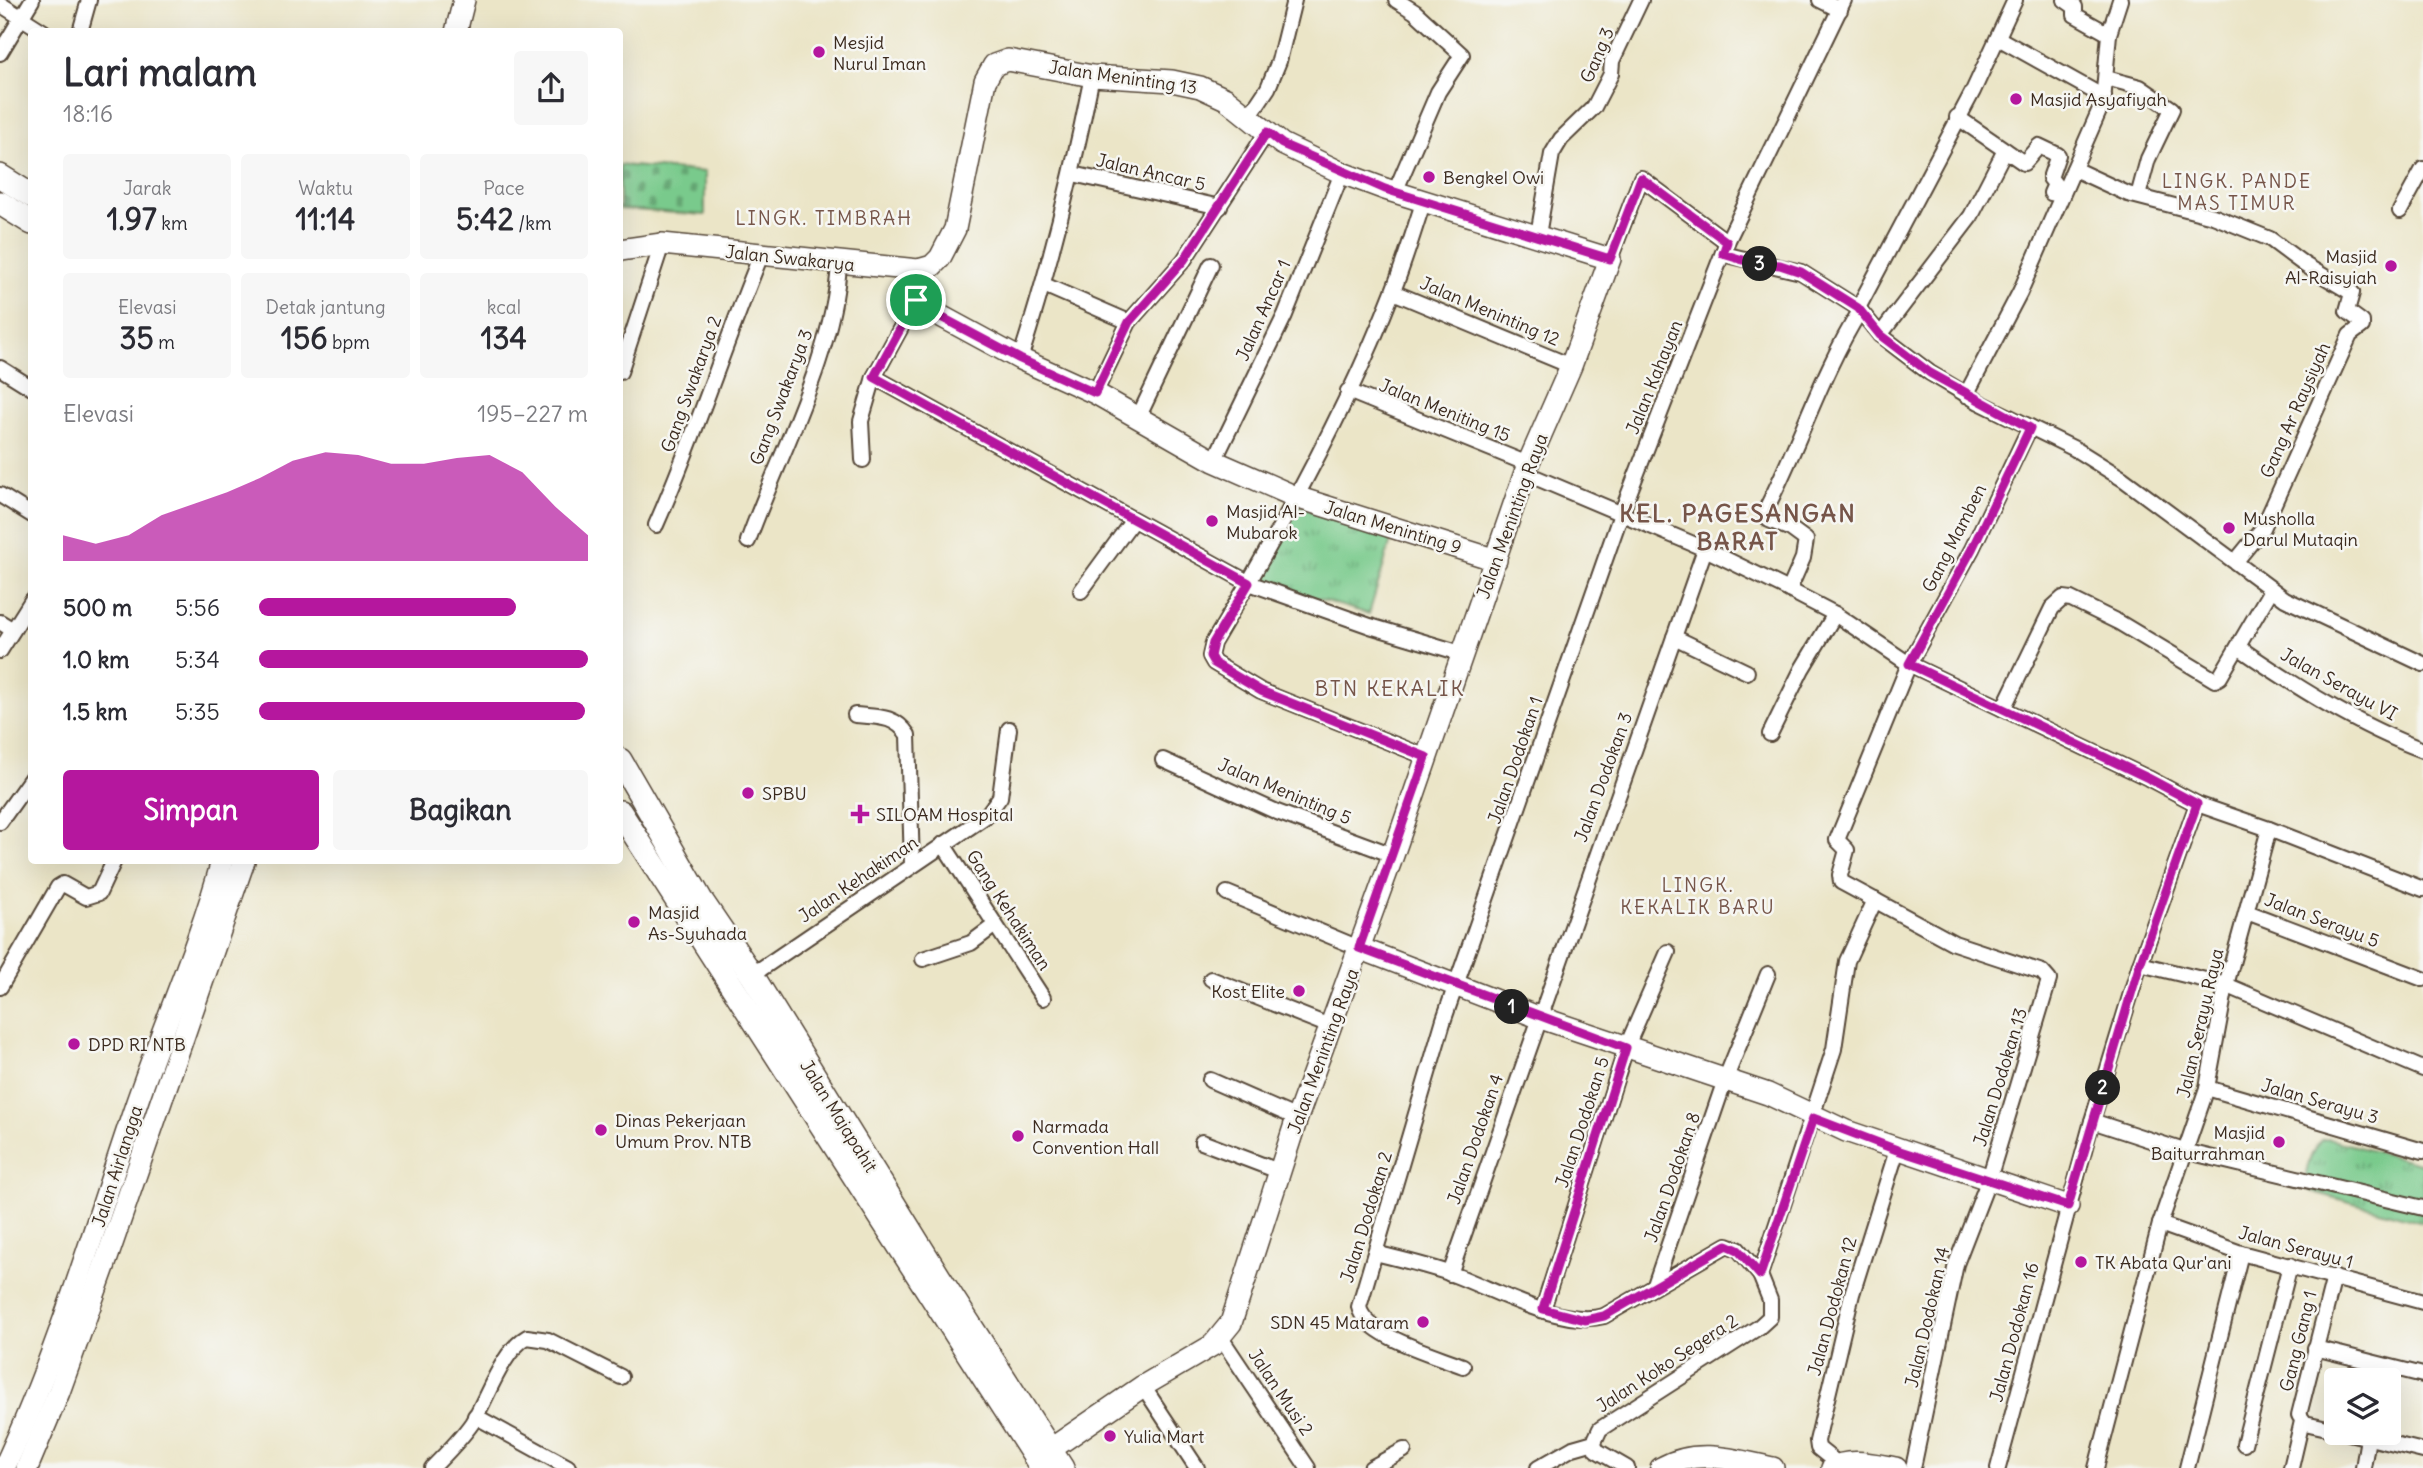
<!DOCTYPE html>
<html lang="id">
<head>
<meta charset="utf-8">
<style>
	body { margin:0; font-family:Delius,sans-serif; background:#f7f7f7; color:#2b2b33; height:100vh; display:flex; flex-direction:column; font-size:26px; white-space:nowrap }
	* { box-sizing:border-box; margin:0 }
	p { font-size:23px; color:#7c7c81 }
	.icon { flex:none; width:38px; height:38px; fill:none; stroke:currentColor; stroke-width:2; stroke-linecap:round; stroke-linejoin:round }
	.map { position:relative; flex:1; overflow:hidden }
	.side { position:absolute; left:28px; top:28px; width:595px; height:836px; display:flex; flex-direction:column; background:#fff; border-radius:7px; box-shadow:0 7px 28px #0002 }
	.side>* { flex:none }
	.controls { position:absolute; left:2324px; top:1368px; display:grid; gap:14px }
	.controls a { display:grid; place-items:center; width:77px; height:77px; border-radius:7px; background:#fff; box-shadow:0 7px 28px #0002; font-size:35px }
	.pin { position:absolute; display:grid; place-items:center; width:60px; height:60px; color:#fff; margin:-30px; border:4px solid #fff; border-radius:50%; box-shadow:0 2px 7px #0007 }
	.km { position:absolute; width:35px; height:35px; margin:-18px; border-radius:50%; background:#222; color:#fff; font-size:19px; line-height:35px; text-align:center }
	.round { display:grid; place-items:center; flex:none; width:74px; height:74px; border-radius:7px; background:#f7f7f7 }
	.headline { display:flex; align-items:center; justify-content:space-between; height:119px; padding:0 35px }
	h1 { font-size:38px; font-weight:700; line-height:52px }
	.stats { display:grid; grid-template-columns:repeat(3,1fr); gap:10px; height:119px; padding:7px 35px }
	.stats div { display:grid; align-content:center; border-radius:7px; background:#f7f7f7; text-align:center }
	.stats b { font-size:30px; font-weight:700 }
	.stats small { font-size:19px; font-weight:400 }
	.stats p { font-size:19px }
	.chart { height:196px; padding:14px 35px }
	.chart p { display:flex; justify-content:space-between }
	.chart svg { width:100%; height:126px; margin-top:7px; fill:#b5179e; opacity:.7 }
	.cta { display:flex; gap:14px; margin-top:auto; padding:14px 35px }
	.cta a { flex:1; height:80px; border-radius:7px; background:#b5179e; color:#fff; font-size:28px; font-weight:700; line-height:80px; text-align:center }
	.cta a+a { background:#f7f7f7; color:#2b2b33 }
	ul { padding:0 35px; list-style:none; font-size:23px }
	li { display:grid; grid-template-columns:112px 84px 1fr; align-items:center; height:52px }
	li i { height:18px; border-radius:9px; background:#b5179e }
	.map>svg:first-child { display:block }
</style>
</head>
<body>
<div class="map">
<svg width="2423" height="1468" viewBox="0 0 2423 1468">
	<defs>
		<pattern id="grass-tufts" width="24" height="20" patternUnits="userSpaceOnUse" patternTransform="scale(1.75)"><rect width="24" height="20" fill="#79ca8c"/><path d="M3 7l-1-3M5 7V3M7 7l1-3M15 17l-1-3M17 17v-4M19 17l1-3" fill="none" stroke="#64a472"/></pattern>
		<pattern id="cemetery-stones" width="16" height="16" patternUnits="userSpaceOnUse" patternTransform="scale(1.75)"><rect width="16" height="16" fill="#79ca8c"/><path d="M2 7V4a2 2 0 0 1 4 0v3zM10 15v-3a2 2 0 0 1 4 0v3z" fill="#64a472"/></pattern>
	</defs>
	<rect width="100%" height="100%" fill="#f6f6f2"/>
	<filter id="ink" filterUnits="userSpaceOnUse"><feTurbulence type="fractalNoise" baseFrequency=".0143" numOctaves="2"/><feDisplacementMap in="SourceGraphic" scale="14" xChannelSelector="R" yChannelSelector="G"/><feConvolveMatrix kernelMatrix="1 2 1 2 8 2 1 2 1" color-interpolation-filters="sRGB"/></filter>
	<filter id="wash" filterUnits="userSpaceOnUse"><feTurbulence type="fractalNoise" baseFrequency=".00686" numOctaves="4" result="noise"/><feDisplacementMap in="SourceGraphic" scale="28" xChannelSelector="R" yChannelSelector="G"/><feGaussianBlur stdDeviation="1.57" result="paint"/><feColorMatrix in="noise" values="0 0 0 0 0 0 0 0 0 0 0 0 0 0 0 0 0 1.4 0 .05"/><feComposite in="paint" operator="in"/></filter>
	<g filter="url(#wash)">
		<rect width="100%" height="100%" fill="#ebe5c7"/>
		<g fill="url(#grass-tufts)" stroke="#5a7a55" stroke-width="2">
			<path d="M 1295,505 L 1393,534 L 1369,614 L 1258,581 Z"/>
			<path d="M 2328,1139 L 2423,1164 L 2423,1222 L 2310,1191 C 2300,1179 2311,1151 2321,1140 Z"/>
		</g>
		<path fill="url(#cemetery-stones)" stroke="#5a7a55" stroke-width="2" d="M 620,165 L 705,172 L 705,215 L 620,209 Z"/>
	</g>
	<g filter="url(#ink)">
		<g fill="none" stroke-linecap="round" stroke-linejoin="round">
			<defs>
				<g id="street">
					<path d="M 1820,0 L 1840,10"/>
					<path d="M 2065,0 L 2075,7 L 2075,15 L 2109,34"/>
					<path d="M 0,4 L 44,32"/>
					<path d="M 80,32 L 89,0"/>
					<path d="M 1998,38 L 2104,97"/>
					<path d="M 0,53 L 32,0"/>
					<path d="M 2106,78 L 2140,87 L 2172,109 L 2148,159 L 2138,196"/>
					<path d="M 1957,117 L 2024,163 L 2039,146 L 2058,155 L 2050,178 L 2055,184 L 2051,193 L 2062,195"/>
					<path d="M 1248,118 L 1268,88 L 1279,61 L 1294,0"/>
					<path d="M 2074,169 L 2128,194 L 2213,216 L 2270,239 L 2305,265 L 2352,293 L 2347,311 L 2362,322 L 2362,326 L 2350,335 L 2263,528 L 2236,561"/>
					<path d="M 1073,174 L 1220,207"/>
					<path d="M 1395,192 L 1438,92 L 1462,55 L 1415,12 L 1396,0"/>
					<path d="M 1424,200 C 1414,230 1405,261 1393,291 C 1347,410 1279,533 1213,643 L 1210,656 L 1214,663 L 1261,691 L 1426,757"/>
					<path d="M 2400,211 L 2423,169"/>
					<path d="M 1538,235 L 1552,154 L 1561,139 L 1594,107 L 1611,74 L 1612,61 L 1641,0"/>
					<path d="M 1723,254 L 1801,272 L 1858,308 L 1880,335 L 1930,373 L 1979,402 L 2075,449 L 2123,479 L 2285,599 L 2423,664"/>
					<path d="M 1610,259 L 1641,178 L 1727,242"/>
					<path d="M 1044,285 L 1129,322"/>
					<path d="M 1393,292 L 1571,366"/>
					<path d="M 916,300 L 874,377 L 1249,583 L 1370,626 L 1464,654"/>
					<path d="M 1858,308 L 1973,91 L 2015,0"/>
					<path d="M 1880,335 L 1971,216 L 2005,150"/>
					<path d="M 1020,359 C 1050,266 1073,172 1092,76"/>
					<path d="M 0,368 L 32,388"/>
					<path d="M 620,372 L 662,244"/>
					<path d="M 1348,391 L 1528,464"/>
					<path d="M 1095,393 L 1129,322 L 1184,260 L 1267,132"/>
					<path d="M 1966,395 L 2020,292 L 2103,102 L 2109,34 L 2120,0"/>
					<path d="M 1138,418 L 1211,265"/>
					<path d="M 863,460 L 861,421 L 874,377"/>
					<path d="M 1214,461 L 1285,315 L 1342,173"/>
					<path d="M 1525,473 L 1705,549 L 1789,590 L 1835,614 L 1909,664 L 2148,778 L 2197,804 L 2269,829 L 2423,889"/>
					<path d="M 0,495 L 32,515"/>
					<path d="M 656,525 C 695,437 724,345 761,255"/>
					<path d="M 748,541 C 779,454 834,355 839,264"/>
					<path d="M 1789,590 L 1803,558 L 1806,540 L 1791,529 L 1769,520 L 1765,511 C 1799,446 1821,373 1860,311"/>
					<path d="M 1081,591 L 1133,520"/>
					<path d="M 0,622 L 13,630"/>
					<path d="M 1674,637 L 1747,672"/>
					<path d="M 2238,647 C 2295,686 2358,726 2423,750"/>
					<path d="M 0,651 L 32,600"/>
					<path d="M 2003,709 L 2052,608 L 2063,598 L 2071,599 L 2120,623 L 2215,680 L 2220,677 L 2271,590"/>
					<path d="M 855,715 C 877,717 895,715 908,735 L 912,865"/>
					<path d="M 1770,734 L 1802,669 L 1835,614"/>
					<path d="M 1163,760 L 1277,812 L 1393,855"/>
					<path d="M 0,822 L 32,777"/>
					<path d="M 943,844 L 1043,998"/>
					<path d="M 1227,893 L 1359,948"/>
					<path d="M 2247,912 L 2423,979"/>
					<path d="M 923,959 L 971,943 L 995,925"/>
					<path d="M 2140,964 L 2226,985 L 2423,1069"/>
					<path d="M 752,975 L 986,816 L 1000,797 L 1009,729"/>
					<path d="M 1211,979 L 1332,1027"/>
					<path d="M 0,987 L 58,887 L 63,884 L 86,897 L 99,893 L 114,861"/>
					<path d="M 1210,1080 L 1297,1118"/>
					<path d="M 2207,1088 L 2423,1151"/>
					<path d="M 2092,1121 L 2184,1151 L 2423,1208"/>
					<path d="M 1202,1142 L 1281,1172"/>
					<path d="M 2160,1224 L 2241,1253 L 2423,1302"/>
					<path d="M 1375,1253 C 1400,1259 1425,1265 1449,1273 C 1492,1288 1559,1328 1604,1316 L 1727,1245 L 1738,1249 L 1760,1275"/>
					<path d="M 1450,1274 L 1705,549"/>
					<path d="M 2334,1277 L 2299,1415 L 2305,1423 L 2336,1430"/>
					<path d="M 1655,1285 L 1725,1080 L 1768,974"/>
					<path d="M 1543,1309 L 1626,1048 L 1668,952"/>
					<path d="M 1221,1338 L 1308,1468"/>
					<path d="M 2315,1348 L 2423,1375"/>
					<path d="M 1463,1366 C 1436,1355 1365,1336 1359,1307 L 1444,1019 L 1621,514 L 1727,242 L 1844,0"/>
					<path d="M 1143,1386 L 1197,1468"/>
					<path d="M 475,1416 L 568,1467"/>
					<path d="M 2349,1433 L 2423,1451"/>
					<path d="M 2244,1444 L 2290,1265"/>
					<path d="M 1838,1464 L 1818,1448 L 1817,1441 L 1852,1294 L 1897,1150"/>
					<path d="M 432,1468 C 446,1454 461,1439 472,1423 C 487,1399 502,1351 527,1337 L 548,1340 L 621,1377"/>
					<path d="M 1371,1468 L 1404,1450"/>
					<path d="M 1538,1468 L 1573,1448 L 1594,1442"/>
					<path d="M 1627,1468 L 1596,1450 L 1594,1442 L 1600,1429 L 1759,1327 L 1770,1317 L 1770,1300 L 1760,1275 L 1834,1049 L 1847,961 L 1875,900"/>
					<path d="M 1913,1468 L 1956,1264 L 1989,1179 L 2049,980 L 2042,972 L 1954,943 L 1841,882 L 1840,875 L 1847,850 L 1837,840 L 1909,664 L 1972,549 L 2030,427"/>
					<path d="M 1998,1468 L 2092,1121 L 2140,964 L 2197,804"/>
					<path d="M 2096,1468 L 2160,1224 L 2207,1088 L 2226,985 L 2269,829"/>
					<path d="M 2187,1468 L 2241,1253"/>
					<path d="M 2291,1468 L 2302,1421"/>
					<path d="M 2363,1468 L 2368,1438"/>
				</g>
				<g id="secondary">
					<path d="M 456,32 L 464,0"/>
					<path d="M 620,250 L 662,244 L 918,270 L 932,266 L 940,258 L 955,229 L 985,81 L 994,65 L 1008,60 L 1092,76 L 1172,81 L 1200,87 L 1226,99 L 1282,144 L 1342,173 L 1385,189 L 1610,259 L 1571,366 L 1528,464 L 1393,855 L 1297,1118 L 1231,1323 L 1213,1345 L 1143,1386 L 1051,1449"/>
					<path d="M 918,270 L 916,300 L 926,308 L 1020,359 L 1095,393 L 1214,461 L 1296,497 L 1496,560"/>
					<path d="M 1359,948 L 1538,1017 L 1768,1094 L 1846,1131 L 2068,1206"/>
					<path d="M 4,1468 C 59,1350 95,1225 137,1102 C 165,1021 200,943 222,861"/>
					<path d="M 27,1468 L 59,1392 L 105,1264 L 244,861"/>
					<path d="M 1661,1468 C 1697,1447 1735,1460 1773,1468"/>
					<path d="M 1832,1468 C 1849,1457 1877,1465 1896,1468"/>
				</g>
				<g id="primary">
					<path d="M 0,176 L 32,196"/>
					<path d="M 0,203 L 32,223"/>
					<path d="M 620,760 L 701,900 L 752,975 L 939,1277 L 1062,1468"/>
					<path d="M 620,812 L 1042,1468"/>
				</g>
			</defs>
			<use href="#street" stroke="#554637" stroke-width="18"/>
			<use href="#secondary" stroke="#554637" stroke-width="24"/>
			<use href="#primary" stroke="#554637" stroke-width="26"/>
			<use href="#street" stroke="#fff" stroke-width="14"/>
			<use href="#secondary" stroke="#fff" stroke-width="21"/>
			<use href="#primary" stroke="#fff" stroke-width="23"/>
		</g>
	</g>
	<g fill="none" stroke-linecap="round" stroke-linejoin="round" filter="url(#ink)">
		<defs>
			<path id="route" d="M 1267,132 L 1282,144 L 1385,189 L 1610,259 L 1641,178 L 1727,242 L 1723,254 L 1753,263 L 1780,265 L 1801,272 L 1858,308 L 1880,335 L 1930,373 L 2030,428 L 1972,549 L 1909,664 L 2148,778 L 2197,804 L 2140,964 L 2068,1206 L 1897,1150 L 1813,1118 L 1760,1275 L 1738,1250 L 1727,1245 L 1604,1316 L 1585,1320 L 1543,1309 L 1626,1048 L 1359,948 L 1426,757 L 1261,691 L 1214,663 L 1210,656 L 1213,643 L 1249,583 L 874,377 L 916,300 L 926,309 L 1020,359 L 1095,393 L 1129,322 L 1184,260 Z"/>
		</defs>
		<use href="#route" stroke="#fff" stroke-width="14"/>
		<use href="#route" stroke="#b5179e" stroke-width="9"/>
	</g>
	<g fill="#b5179e" stroke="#f6f6f2" stroke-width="2.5">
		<circle cx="819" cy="52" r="7"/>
		<circle cx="2016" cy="99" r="7"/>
		<circle cx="1429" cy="177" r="7"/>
		<circle cx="2391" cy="266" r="7"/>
		<circle cx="1212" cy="521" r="7"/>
		<circle cx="2229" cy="528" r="7"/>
		<circle cx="748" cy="793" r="7"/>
		<path d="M856.5 803.5h7v7h7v7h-7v7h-7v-7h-7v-7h7z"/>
		<circle cx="634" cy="922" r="7"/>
		<circle cx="1299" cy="991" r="7"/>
		<circle cx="74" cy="1044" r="7"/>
		<circle cx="601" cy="1130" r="7"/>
		<circle cx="1018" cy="1136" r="7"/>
		<circle cx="2279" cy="1142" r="7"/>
		<circle cx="2081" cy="1262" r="7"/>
		<circle cx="1423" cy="1322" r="7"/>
		<circle cx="1110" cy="1436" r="7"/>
	</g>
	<g text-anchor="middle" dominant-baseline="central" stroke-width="5" stroke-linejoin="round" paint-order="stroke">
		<g font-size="18" fill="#3b2a1e" stroke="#f6f6f2" text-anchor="start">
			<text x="833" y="42">Mesjid<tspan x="833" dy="21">Nurul Iman</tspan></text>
			<text x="2030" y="99">Masjid Asyafiyah</text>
			<text x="1443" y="177">Bengkel Owi</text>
			<text x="2377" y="256" text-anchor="end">Masjid<tspan x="2377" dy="21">Al-Raisyiah</tspan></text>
			<text x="1226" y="511">Masjid Al-<tspan x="1226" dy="21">Mubarok</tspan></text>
			<text x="2243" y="518">Musholla<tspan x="2243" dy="21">Darul Mutaqin</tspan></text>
			<text x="762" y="793">SPBU</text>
			<text x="876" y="814">SILOAM Hospital</text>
			<text x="648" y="912">Masjid<tspan x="648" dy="21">As-Syuhada</tspan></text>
			<text x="1285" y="991" text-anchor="end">Kost Elite</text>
			<text x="88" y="1044">DPD RI NTB</text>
			<text x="615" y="1120">Dinas Pekerjaan<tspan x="615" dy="21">Umum Prov. NTB</tspan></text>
			<text x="1032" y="1126">Narmada<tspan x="1032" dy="21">Convention Hall</tspan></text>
			<text x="2265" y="1132" text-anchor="end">Masjid<tspan x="2265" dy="21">Baiturrahman</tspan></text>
			<text x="2095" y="1262">TK Abata Qur'ani</text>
			<text x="1409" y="1322" text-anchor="end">SDN 45 Mataram</text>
			<text x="1124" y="1436">Yulia Mart</text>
		</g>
		<g font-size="18" fill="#3b2a1e" stroke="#f6f6f2">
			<text transform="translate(1597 55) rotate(-67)">Gang 3</text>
			<text transform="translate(1123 77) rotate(8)">Jalan Meninting 13</text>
			<text transform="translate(1151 172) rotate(13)">Jalan Ancar 5</text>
			<text transform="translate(790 258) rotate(6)">Jalan Swakarya</text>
			<text transform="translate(1263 310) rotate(-66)">Jalan Ancar 1</text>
			<text transform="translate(1490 311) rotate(23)">Jalan Meninting 12</text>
			<text transform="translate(1654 377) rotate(-68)">Jalan Kahayan</text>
			<text transform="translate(691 384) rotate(-70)">Gang Swakarya 2</text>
			<text transform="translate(781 397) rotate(-69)">Gang Swakarya 3</text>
			<text transform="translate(1445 410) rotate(22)">Jalan Meniting 15</text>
			<text transform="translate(2295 410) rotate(-66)">Gang Ar Raysiyah</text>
			<text transform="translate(1512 516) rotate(-70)">Jalan Meninting Raya</text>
			<text transform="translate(1393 527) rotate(17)">Jalan Meninting 9</text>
			<text transform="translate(1954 538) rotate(-63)">Gang Mamben</text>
			<text transform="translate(2339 684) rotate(29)">Jalan Serayu VI</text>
			<text transform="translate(1515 760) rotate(-71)">Jalan Dodokan 1</text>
			<text transform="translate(1603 777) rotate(-70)">Jalan Dodokan 3</text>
			<text transform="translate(1285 791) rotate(23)">Jalan Meninting 5</text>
			<text transform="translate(858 879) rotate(-34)">Jalan Kehakiman</text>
			<text transform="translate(1009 910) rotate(57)">Gang Kehakiman</text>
			<text transform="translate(2322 920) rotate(21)">Jalan Serayu 5</text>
			<text transform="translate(2200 1023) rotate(-77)">Jalan Serayu Raya</text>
			<text transform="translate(1323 1051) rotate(-70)">Jalan Meninting Raya</text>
			<text transform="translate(2000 1077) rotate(-73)">Jalan Dodokan 13</text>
			<text transform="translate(2320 1101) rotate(16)">Jalan Serayu 3</text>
			<text transform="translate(839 1116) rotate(58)">Jalan Majapahit</text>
			<text transform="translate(1582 1122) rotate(-72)">Jalan Dodokan 5</text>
			<text transform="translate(1475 1139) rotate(-71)">Jalan Dodokan 4</text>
			<text transform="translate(117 1166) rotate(-72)">Jalan Airlangga</text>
			<text transform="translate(1672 1177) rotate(-71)">Jalan Dodokan 8</text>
			<text transform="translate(1366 1217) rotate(-73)">Jalan Dodokan 2</text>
			<text transform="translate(2296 1247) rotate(15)">Jalan Serayu 1</text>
			<text transform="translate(1832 1306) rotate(-75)">Jalan Dodokan 12</text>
			<text transform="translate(1927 1317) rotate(-77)">Jalan Dodokan 14</text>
			<text transform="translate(2014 1332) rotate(-75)">Jalan Dodokan 16</text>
			<text transform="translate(2298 1341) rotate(-76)">Gang Gang 1</text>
			<text transform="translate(1667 1363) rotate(-33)">Jalan Koko Segera 2</text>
			<text transform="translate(1281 1392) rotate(56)">Jalan Musi 2</text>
		</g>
		<g font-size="19" letter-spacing="2" fill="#765549" stroke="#f6f6f2">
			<text x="2237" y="181">LINGK. PANDE<tspan x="2237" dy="22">MAS TIMUR</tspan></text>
			<text x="824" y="218">LINGK. TIMBRAH</text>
			<text x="1698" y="885">LINGK.<tspan x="1698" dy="22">KEKALIK BARU</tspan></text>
		</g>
		<g font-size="21" letter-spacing="2" fill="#765549" stroke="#f6f6f2">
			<text x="1390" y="688">BTN KEKALIK</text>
		</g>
		<g font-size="24" font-weight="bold" letter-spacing="2" fill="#765549" stroke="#f6f6f2">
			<text x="1738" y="513">KEL. PAGESANGAN<tspan x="1738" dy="28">BARAT</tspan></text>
		</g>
	</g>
</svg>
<div class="controls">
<a><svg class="icon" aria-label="layers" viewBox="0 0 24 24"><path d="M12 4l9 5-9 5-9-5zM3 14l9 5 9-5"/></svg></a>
</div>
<div class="pin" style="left:916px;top:300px;background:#1e9e55"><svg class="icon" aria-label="arrive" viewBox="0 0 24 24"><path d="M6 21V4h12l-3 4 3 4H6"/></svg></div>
<b class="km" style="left:1512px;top:1007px">1</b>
<b class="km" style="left:2103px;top:1088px">2</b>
<b class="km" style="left:1760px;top:264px">3</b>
<section class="side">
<div class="headline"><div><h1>Lari malam</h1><p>18:16</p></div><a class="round"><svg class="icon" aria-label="share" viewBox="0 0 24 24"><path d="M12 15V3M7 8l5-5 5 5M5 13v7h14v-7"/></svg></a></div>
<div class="stats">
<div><p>Jarak</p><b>1.97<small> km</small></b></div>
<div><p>Waktu</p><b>11:14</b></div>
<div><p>Pace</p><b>5:42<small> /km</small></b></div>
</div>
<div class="stats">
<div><p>Elevasi</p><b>35<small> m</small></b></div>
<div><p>Detak jantung</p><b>156<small> bpm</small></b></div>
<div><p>kcal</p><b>134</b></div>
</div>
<div class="chart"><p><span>Elevasi</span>195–227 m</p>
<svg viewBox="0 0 160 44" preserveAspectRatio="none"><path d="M0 44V35L10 38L20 35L30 28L40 24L50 20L60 15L70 9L80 6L90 7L100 10L110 10L120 8L130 7L140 13L150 25L160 35V44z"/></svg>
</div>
<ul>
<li><b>500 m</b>5:56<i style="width:78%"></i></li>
<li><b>1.0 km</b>5:34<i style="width:100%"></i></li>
<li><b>1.5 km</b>5:35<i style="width:99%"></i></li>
</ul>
<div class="cta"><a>Simpan</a><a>Bagikan</a></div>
</section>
</div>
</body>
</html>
